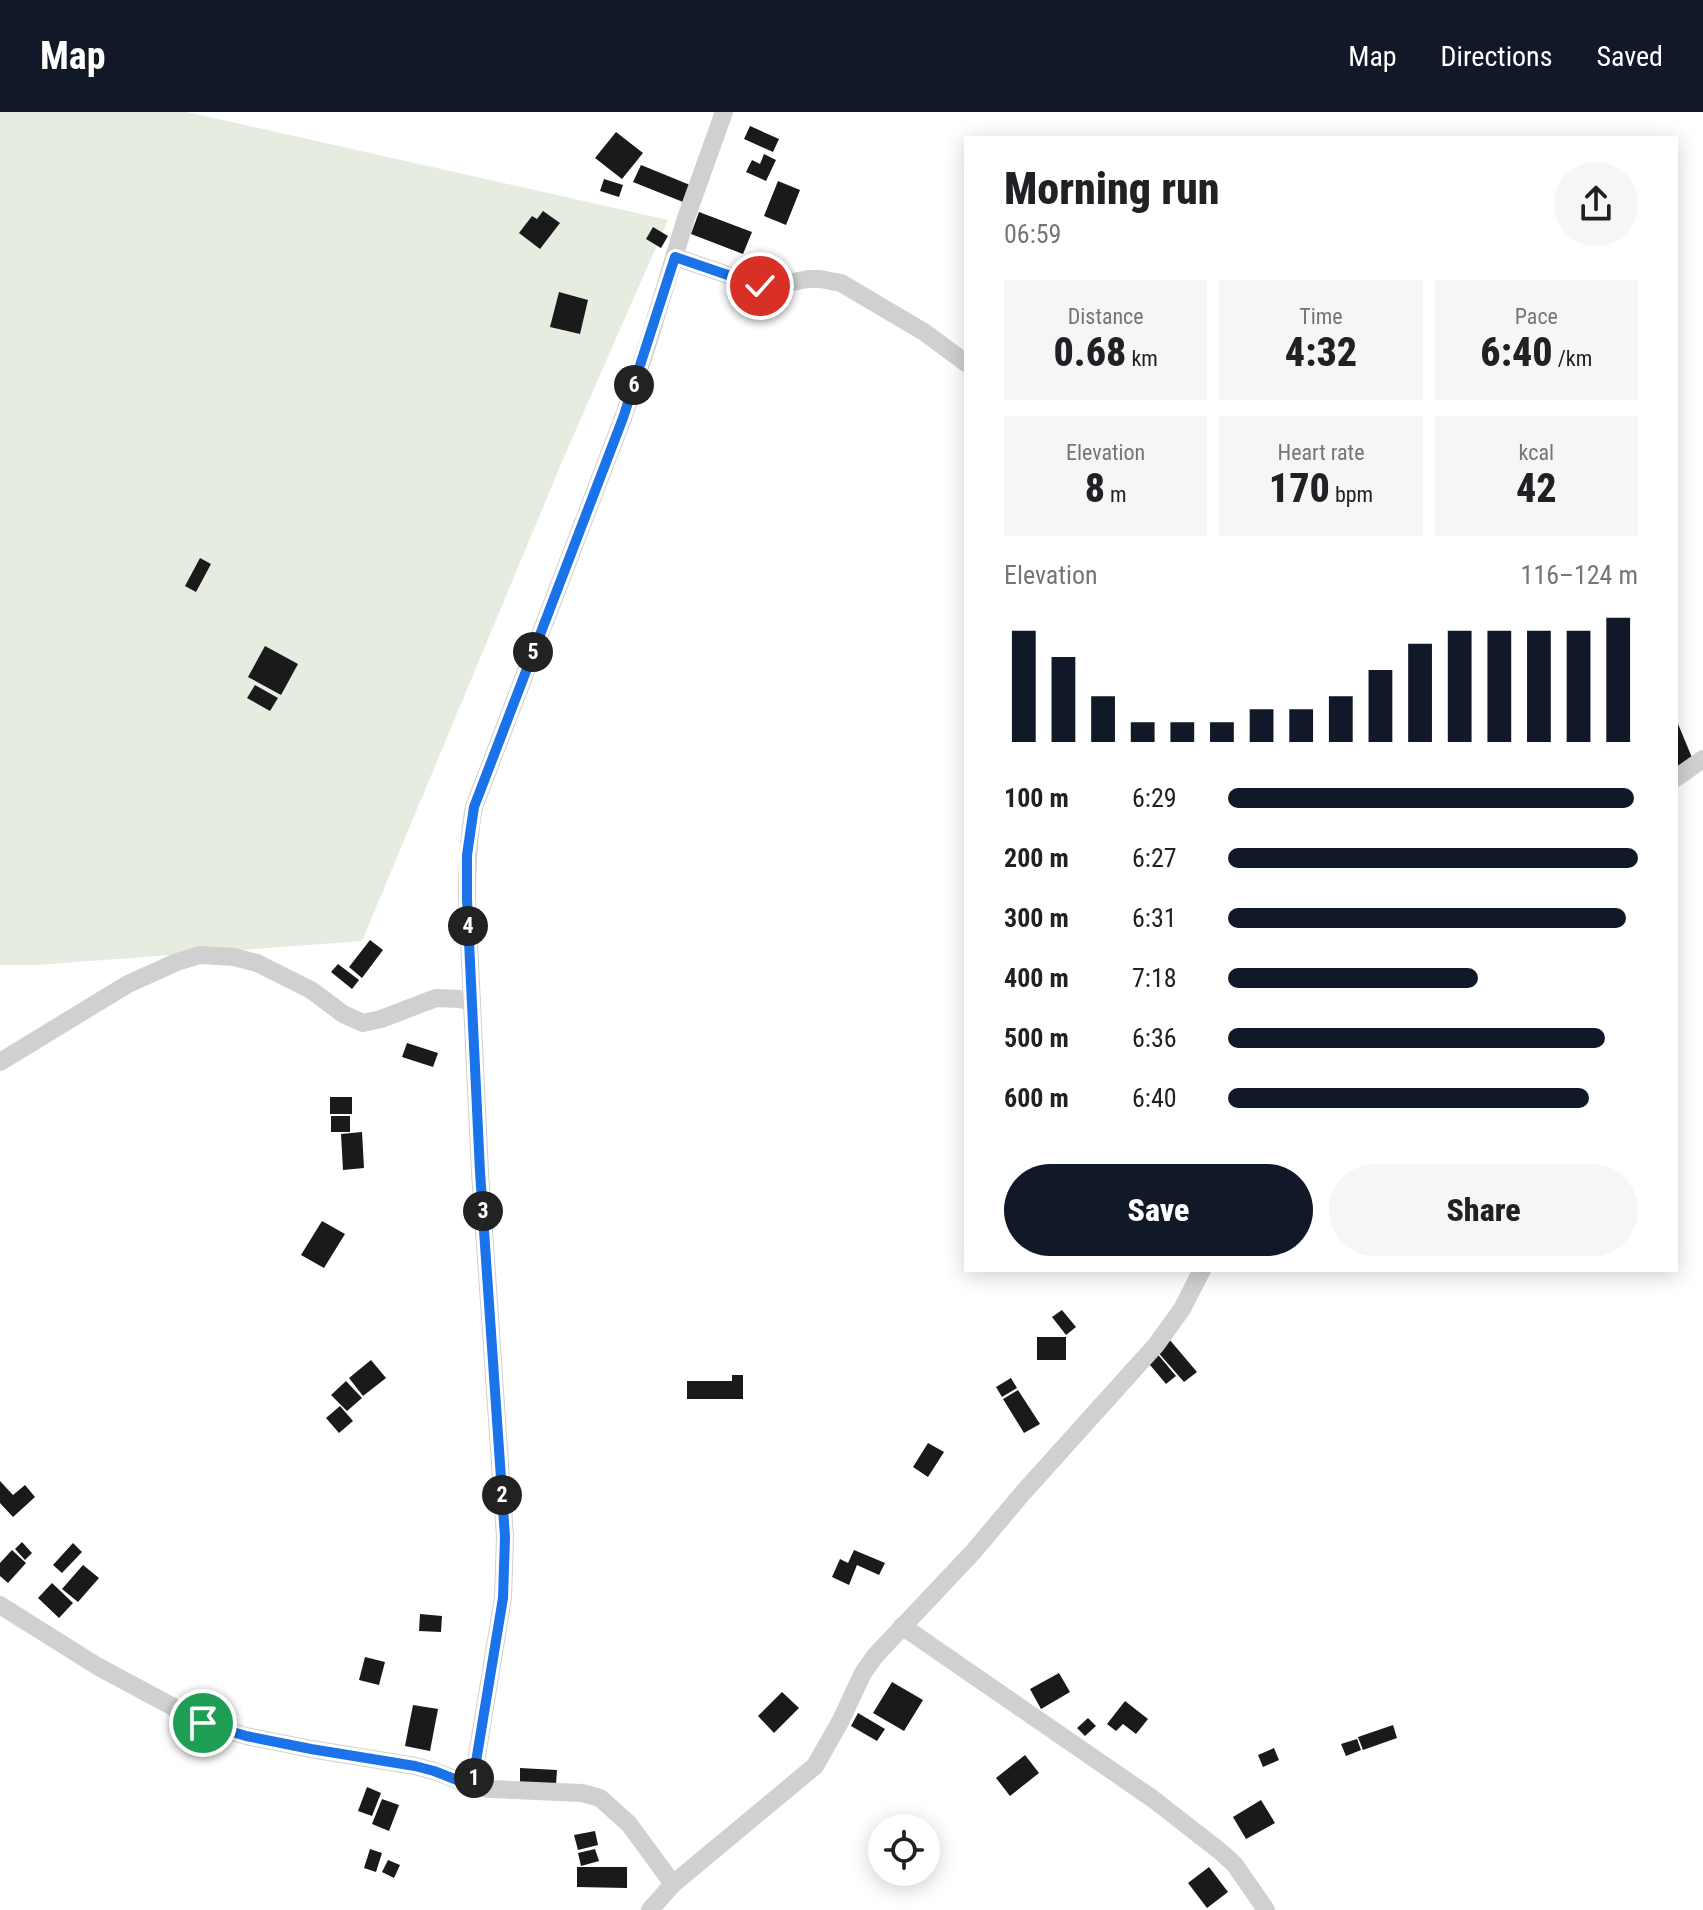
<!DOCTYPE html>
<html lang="en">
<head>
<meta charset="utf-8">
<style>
	body { margin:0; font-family:"Roboto Condensed",sans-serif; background:#f6f6f6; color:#202124; height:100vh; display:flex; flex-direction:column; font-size:30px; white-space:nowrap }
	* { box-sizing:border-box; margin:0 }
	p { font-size:26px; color:#757577 }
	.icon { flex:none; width:44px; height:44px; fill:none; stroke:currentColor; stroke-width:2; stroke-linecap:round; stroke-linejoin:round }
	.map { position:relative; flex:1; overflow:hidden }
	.panel { position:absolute; left:964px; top:24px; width:714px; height:1136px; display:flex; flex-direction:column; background:#fff; border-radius:0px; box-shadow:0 4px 20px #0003 }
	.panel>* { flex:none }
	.tools { position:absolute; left:868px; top:1702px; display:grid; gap:16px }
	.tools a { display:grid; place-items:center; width:72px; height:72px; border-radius:50%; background:#fff; box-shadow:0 4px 20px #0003; font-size:40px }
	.pin { position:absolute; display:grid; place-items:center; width:68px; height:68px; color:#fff; margin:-34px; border:4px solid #fff; border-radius:50%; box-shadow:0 2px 8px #0007 }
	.km { position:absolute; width:40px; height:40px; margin:-20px; border-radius:50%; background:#222; color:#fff; font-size:22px; line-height:40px; text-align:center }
	.round { display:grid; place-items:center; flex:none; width:84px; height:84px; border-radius:42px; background:#f6f6f6 }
	.summary { display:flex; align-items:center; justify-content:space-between; height:136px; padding:0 40px }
	h1 { font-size:44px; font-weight:800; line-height:60px }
	.stats { display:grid; grid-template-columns:repeat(3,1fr); gap:12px; height:136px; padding:8px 40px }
	.stats div { display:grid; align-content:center; border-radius:0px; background:#f6f6f6; text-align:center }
	.stats b { font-size:40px; font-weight:800 }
	.stats small { font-size:22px; font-weight:400 }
	.stats p { font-size:22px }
	.chart { height:224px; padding:16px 40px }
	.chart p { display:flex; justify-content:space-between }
	.chart svg { width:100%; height:144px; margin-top:8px; stroke:#111827; stroke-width:6 }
	.action { display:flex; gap:16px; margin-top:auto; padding:16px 40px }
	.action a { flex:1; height:92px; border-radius:48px; background:#111827; color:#fff; font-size:32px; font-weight:800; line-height:92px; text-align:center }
	.action a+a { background:#f6f6f6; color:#202124 }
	ul { padding:0 40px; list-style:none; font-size:26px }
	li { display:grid; grid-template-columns:128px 96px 1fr; align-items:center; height:60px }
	li i { height:20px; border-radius:10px; background:#111827 }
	header { display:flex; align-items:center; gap:48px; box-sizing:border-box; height:112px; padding:0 40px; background:#111827; color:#fff }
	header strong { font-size:38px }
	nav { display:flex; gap:44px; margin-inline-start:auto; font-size:28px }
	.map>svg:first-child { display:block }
</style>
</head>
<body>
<header>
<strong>Map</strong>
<nav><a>Map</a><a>Directions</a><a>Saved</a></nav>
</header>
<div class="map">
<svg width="1703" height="1798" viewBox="0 0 1703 1798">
	<rect width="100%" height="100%" fill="#fff"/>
	<path fill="#e6ecdf" d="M 0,0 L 187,0 L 668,108 L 564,345 L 362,829 L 36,853 L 0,853 Z"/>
	<g fill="#1a1a1a">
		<path d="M 750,14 L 779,27 L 773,40 L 744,27 Z"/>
		<path d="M 616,20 L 643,41 L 622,67 L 595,46 Z"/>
		<path d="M 764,42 L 776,48 L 766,69 L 746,60 L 752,48 L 760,52 Z"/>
		<path d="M 641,53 L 690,73 L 683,90 L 633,70 Z"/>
		<path d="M 604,67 L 623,73 L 619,85 L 600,79 Z"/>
		<path d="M 778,69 L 800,78 L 786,113 L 764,104 Z"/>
		<path d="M 543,99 L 560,111 L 540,137 L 519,121 L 532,104 L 537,107 Z"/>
		<path d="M 699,100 L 752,120 L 743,142 L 691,122 Z"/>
		<path d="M 653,115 L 668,124 L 661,136 L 646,127 Z"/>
		<path d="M 559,180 L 588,188 L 580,222 L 550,215 Z"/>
		<path d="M 200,446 L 211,452 L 196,480 L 185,474 Z"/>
		<path d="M 265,534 L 298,552 L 281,583 L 248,565 Z"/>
		<path d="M 255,573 L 278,586 L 270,599 L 247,586 Z"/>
		<path d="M 1676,607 L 1693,648 L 1676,655 Z"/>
		<path d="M 370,828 L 383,838 L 362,866 L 349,855 Z"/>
		<path d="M 338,852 L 359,868 L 352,877 L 331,860 Z"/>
		<path d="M 407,931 L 438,941 L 433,955 L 402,945 Z"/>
		<rect x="330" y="985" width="22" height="17"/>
		<rect x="331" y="1004" width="19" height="16"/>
		<path d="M 362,1020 L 364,1056 L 343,1058 L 341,1022 Z"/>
		<path d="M 322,1109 L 345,1122 L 324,1156 L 301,1143 Z"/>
		<path d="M 1062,1198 L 1076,1215 L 1066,1223 L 1052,1205 Z"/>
		<rect x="1037" y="1225" width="29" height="23"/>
		<path d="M 1169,1227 L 1197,1260 L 1184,1270 L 1156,1238 Z"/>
		<path d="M 1155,1239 L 1176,1264 L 1166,1272 L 1145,1247 Z"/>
		<path d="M 371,1248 L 386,1266 L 363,1284 L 349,1266 Z"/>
		<path d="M 732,1263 L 743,1263 L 743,1287 L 687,1287 L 687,1269 L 732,1269 Z"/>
		<path d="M 1011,1266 L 1017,1276 L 1002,1285 L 996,1275 Z"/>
		<path d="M 346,1269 L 362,1286 L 347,1299 L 331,1283 Z"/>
		<path d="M 1018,1278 L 1040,1312 L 1024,1321 L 1003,1287 Z"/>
		<path d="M 340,1294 L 353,1309 L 339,1321 L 326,1306 Z"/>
		<path d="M 928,1331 L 944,1340 L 928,1365 L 913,1355 Z"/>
		<path d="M 0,1369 L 13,1383 L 25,1373 L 35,1385 L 13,1405 L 0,1391 Z"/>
		<path d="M 22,1430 L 32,1441 L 25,1448 L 15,1437 Z"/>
		<path d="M 73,1431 L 82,1440 L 62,1461 L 53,1453 Z"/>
		<path d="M 12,1438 L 26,1451 L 8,1471 L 0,1464 L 0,1451 Z"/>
		<path d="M 854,1438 L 885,1451 L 879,1463 L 857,1453 L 849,1473 L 832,1465 L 840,1447 L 848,1451 Z"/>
		<path d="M 83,1453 L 99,1466 L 78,1490 L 62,1477 Z"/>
		<path d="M 52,1471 L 73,1491 L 59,1506 L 38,1486 Z"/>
		<path d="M 420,1502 L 442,1504 L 441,1520 L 419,1519 Z"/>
		<path d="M 365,1545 L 385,1550 L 379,1573 L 359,1568 Z"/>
		<path d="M 1059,1561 L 1070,1580 L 1041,1597 L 1030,1577 Z"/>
		<path d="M 892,1570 L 923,1588 L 904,1619 L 873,1601 Z"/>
		<path d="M 782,1580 L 799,1596 L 774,1621 L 758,1604 Z"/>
		<path d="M 1125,1589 L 1148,1607 L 1136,1622 L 1123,1612 L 1116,1619 L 1107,1612 Z"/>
		<path d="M 413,1593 L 438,1597 L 430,1639 L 405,1634 Z"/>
		<path d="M 858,1601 L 885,1617 L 877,1629 L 851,1614 Z"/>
		<path d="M 1088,1606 L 1096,1614 L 1085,1624 L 1077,1616 Z"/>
		<path d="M 1393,1613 L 1397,1626 L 1363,1638 L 1358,1625 Z"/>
		<path d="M 1357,1627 L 1361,1638 L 1346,1644 L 1341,1632 Z"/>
		<path d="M 1274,1636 L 1279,1648 L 1263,1655 L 1258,1643 Z"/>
		<path d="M 1025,1643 L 1039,1661 L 1010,1684 L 996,1666 Z"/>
		<path d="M 520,1656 L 557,1658 L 556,1673 L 520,1672 Z"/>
		<path d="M 367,1675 L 381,1681 L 372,1704 L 358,1699 Z"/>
		<path d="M 382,1687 L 399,1693 L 389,1719 L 372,1712 Z"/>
		<path d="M 1261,1688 L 1275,1711 L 1246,1727 L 1233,1705 Z"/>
		<path d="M 595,1719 L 598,1733 L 578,1738 L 574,1723 Z"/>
		<path d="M 370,1737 L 382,1741 L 376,1760 L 364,1756 Z"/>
		<path d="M 595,1737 L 599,1749 L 581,1754 L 578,1741 Z"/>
		<path d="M 388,1748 L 400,1753 L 394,1766 L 382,1760 Z"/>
		<path d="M 577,1755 L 627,1755 L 627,1776 L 577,1775 Z"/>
		<path d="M 1209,1755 L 1228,1780 L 1207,1796 L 1188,1771 Z"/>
	</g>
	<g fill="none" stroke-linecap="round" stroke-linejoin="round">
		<g stroke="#d0d0d0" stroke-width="18">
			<path d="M 675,145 L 760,174 L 768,175 L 808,167 L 820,167 L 841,171 L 924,220 L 966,251"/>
			<path d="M 1676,666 L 1703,647"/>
			<path d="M 0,950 L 128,872 L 177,850 L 200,843 L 234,845 L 257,851 L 311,878 L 343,902 L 363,911 L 381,907 L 436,886 L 460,887 L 472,890"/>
			<path d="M 0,1493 L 97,1554 L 203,1611 L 246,1624 L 311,1637 L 415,1654 L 434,1659 L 472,1674 L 492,1677 L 582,1681 L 600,1686 L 629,1712 L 673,1772"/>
			<path d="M 902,1514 L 1153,1687 L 1221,1740 L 1235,1753 L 1266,1798"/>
			<path d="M 472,1674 L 503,1486 L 505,1425 L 480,1060 L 467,787 C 467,755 468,727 474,695 L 623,306 L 649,228 L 686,106 L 724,0"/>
			<path d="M 650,1798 L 673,1772 L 815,1654 L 840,1610 L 863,1561 L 875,1544 L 974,1439 L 1021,1383 L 1156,1233 L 1182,1197 L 1202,1158"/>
		</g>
	</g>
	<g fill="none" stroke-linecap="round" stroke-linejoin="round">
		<defs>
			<path id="route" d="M 203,1611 L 246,1624 L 311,1637 L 415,1654 L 434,1659 L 472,1674 L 503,1486 L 505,1425 L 480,1060 L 467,787 L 467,743 L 474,695 L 623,306 L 675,145 L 760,174"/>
		</defs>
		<use href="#route" stroke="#fff" stroke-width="16"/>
		<use href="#route" stroke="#1a73e8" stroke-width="10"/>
	</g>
</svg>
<div class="tools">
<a><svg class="icon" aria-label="locate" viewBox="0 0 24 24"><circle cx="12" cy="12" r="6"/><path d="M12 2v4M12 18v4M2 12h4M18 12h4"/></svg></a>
</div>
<div class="pin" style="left:203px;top:1611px;background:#1e9e55"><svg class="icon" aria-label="arrive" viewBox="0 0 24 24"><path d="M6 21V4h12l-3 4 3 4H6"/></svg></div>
<div class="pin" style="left:760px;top:174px;background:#d93025"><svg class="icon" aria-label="check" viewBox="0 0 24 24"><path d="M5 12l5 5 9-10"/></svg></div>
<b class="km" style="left:474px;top:1666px">1</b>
<b class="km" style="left:502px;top:1383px">2</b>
<b class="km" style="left:483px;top:1099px">3</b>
<b class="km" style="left:468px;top:814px">4</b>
<b class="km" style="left:533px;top:540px">5</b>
<b class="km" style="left:634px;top:273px">6</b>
<section class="panel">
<div class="summary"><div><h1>Morning run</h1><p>06:59</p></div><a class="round"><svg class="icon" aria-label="share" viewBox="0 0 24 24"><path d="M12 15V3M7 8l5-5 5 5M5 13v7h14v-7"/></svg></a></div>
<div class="stats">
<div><p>Distance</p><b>0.68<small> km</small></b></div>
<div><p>Time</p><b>4:32</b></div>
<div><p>Pace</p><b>6:40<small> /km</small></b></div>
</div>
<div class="stats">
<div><p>Elevation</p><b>8<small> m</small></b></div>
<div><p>Heart rate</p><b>170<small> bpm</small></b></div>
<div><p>kcal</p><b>42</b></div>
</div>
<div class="chart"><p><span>Elevation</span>116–124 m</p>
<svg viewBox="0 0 160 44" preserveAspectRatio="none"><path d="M5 44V10M15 44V18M25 44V30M35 44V38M45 44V38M55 44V38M65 44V34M75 44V34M85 44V30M95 44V22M105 44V14M115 44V10M125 44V10M135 44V10M145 44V10M155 44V6"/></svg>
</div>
<ul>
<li><b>100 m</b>6:29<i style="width:99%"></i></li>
<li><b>200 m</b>6:27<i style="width:100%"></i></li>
<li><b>300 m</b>6:31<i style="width:97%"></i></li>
<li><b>400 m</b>7:18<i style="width:61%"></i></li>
<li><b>500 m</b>6:36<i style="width:92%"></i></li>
<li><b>600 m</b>6:40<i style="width:88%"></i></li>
</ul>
<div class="action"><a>Save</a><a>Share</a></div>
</section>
</div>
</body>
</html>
